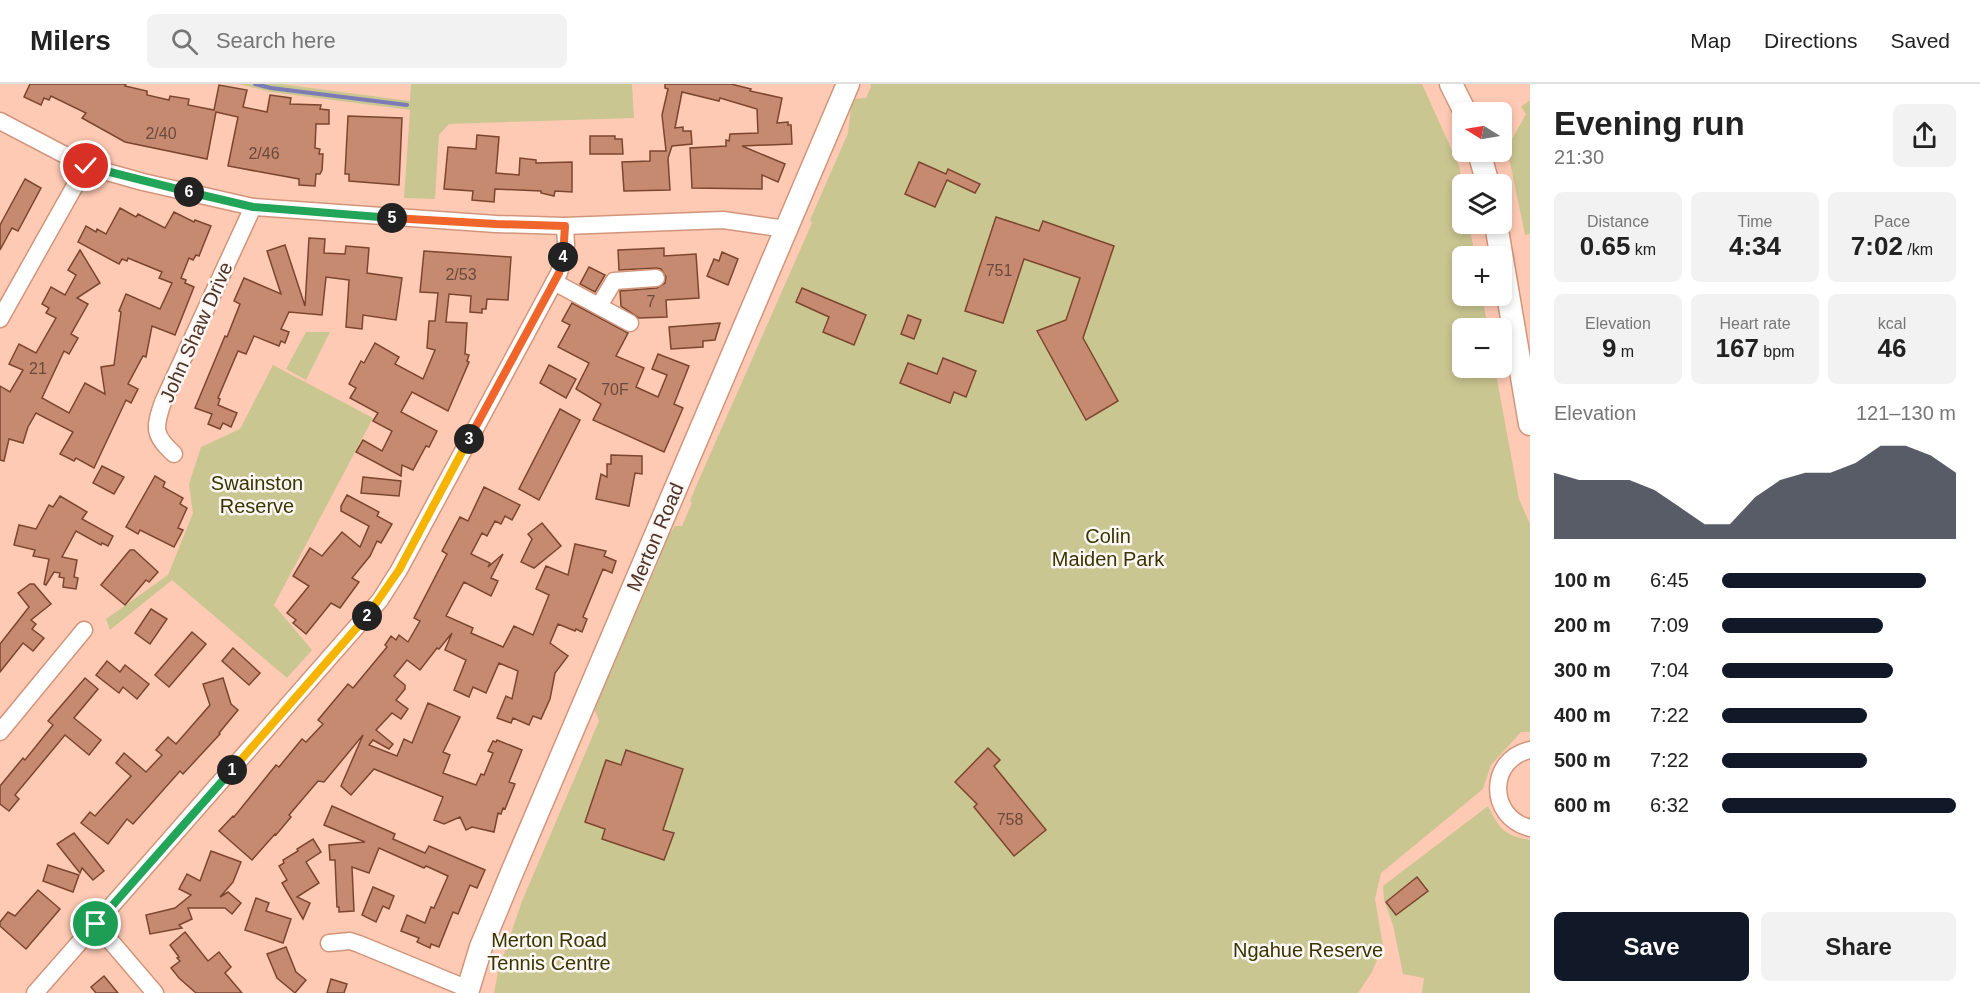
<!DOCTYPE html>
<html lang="en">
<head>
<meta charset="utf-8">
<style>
	body { margin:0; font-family:Helvetica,sans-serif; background:#f2f2f2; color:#222; height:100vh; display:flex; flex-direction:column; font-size:22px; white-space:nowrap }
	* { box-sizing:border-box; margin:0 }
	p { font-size:20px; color:#767676 }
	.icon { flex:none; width:33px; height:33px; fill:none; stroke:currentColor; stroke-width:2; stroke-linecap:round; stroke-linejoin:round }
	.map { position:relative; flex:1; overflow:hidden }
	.panel { display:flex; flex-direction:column; background:#fff; width:450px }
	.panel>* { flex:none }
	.needle { width:39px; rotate:281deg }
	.buttons { position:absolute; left:1452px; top:18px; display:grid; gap:12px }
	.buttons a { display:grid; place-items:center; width:60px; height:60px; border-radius:9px; background:#fff; box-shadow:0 3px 9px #0003; font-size:30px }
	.pin { position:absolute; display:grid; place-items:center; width:51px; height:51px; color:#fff; margin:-26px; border:3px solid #fff; border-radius:50%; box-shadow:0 2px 6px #0007 }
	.km { position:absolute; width:30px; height:30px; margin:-15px; border-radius:50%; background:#222; color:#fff; font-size:16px; line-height:30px; text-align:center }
	.round { display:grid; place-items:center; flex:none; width:63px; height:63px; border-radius:9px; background:#f2f2f2 }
	.overview { display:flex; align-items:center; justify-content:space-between; height:102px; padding:0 24px }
	h1 { font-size:33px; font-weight:700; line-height:45px }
	.stats { display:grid; grid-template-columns:repeat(3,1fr); gap:9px; height:102px; padding:6px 24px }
	.stats div { display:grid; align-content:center; border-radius:9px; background:#f2f2f2; text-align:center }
	.stats b { font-size:26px; font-weight:700 }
	.stats small { font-size:16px; font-weight:400 }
	.stats p { font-size:16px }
	.chart { height:168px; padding:12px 24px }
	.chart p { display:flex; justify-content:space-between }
	.chart svg { width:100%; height:108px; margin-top:6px; fill:#111827; opacity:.7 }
	.action { display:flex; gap:12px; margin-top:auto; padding:12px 24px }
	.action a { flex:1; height:69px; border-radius:9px; background:#111827; color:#fff; font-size:24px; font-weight:700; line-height:69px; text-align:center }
	.action a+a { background:#f2f2f2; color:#222 }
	ul { padding:0 24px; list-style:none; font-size:20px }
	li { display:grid; grid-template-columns:96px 72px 1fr; align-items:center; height:45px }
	li i { height:15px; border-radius:8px; background:#111827 }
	header { display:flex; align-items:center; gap:36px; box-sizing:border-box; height:84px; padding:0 30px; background:#fff; border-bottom:2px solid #e0e0e0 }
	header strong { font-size:28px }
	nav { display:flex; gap:33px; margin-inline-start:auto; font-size:21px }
	.search { width:420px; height:54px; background:#f2f2f2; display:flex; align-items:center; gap:15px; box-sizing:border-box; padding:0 21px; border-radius:9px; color:#767676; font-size:22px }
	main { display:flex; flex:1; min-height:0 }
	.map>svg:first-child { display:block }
</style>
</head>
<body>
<header>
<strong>Milers</strong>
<div class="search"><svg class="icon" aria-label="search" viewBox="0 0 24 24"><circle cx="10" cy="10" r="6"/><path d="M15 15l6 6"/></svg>Search here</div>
<nav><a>Map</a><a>Directions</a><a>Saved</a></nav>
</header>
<main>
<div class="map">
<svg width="1530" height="909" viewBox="0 0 1530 909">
	<rect width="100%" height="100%" fill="#fecab4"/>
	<g fill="#cac691">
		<path d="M 239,0 L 281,0 L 410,17 L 411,0 L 632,0 L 634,34 L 449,40 L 439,51 L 435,115 L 404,114 L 410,26 L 271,8 Z"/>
		<path d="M 870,0 L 1422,0 L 1459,82 L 1463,100 L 1462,140 L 1469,140 L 1475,172 L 1462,172 L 1462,212 L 1482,212 L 1488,244 L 1462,244 L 1462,284 L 1495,284 L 1519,415 L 1530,440 L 1530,648 L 1521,648 L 1491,681 L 1483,705 L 1381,789 L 1375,815 L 1383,862 L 1372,888 L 1358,909 L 494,909 L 498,888 L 522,817 L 599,637 L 594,624 L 659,476 L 662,462 L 675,442 L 682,442 L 692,419 L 690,417 L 697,400 L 812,139 L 810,136 L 848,49 L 852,15 L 866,14 L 871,2 Z"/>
		<path d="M 1530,16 L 1530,150 L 1525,151 L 1507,64 L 1526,30 L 1521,23 Z"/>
		<path d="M 306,248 L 330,248 L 306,296 L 286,285 Z"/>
		<path d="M 273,281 L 373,334 L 274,521 L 312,566 L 287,594 L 172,496 L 110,546 L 106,535 L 168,491 L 193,429 L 189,400 L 201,363 L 240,345 Z"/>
		<path d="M 1488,722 C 1500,745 1503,751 1530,756 L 1530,909 L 1422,909 L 1424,894 L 1403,890 L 1393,841 L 1384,816 L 1383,802 Z"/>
	</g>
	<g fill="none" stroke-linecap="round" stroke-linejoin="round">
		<path stroke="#7c7bb6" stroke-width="4" d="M 255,0 L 271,4 L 407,21"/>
	</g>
	<g fill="#c68a70" stroke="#7c462e" stroke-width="1.5">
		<path d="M 30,0 L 126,0 L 125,2 L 147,7 L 147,11 L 169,16 L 170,12 L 189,15 L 188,21 L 214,26 L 219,1 L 247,6 L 243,23 L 267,28 L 270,11 L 291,14 L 290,20 L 321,21 L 320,25 L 329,26 L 329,40 L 316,40 L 315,64 L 320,65 L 319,70 L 323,70 L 322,86 L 320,90 L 316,90 L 315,102 L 299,101 L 299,95 L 228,82 L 238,33 L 216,28 L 207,75 L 125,58 L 82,34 L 86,29 L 51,12 L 49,16 L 44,14 L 41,21 L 24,13 Z"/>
		<path d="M 665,0 L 731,0 L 751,5 L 750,7 L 782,14 L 777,39 L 788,38 L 788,41 L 791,41 L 792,60 L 742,62 L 785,80 L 778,98 L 762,91 L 762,105 L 692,104 L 690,64 L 726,62 L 726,56 L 729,57 L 730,50 L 758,49 L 757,25 L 720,14 L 719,17 L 682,8 L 675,44 L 683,43 L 683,47 L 691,47 L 692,60 L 672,62 L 668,74 L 670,106 L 624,107 L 622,78 L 650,77 L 650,67 L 666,67 L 662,31 L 668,5 L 665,4 Z"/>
		<path d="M 348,32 L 402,34 L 399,101 L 349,97 L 349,90 L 345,90 Z"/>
		<path d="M 477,51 L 499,53 L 496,89 L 519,91 L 520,74 L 536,76 L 536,79 L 572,78 L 572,108 L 555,107 L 554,112 L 541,109 L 541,107 L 495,105 L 494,118 L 472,116 L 473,107 L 444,105 L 448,63 L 476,65 Z"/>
		<path d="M 590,52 L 615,52 L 615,55 L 622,55 L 623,70 L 590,70 Z"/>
		<path d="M 919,78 L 946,90 L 948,85 L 980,100 L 975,109 L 947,96 L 935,123 L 905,110 Z"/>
		<path d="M 25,95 L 41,104 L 18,147 L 12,144 L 0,166 L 0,141 Z"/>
		<path d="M 120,124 L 136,133 L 138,130 L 165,144 L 174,128 L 194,138 L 195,136 L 211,142 L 199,172 L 196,171 L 193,176 L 189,174 L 181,194 L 186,196 L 185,199 L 194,203 L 175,251 L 152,242 L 146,273 L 143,272 L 128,300 L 138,305 L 131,319 L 126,316 L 94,384 L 76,374 L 74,377 L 60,370 L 73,348 L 36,329 L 28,343 L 23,359 L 9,355 L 4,377 L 0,376 L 0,302 L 10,308 L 23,286 L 9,280 L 19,260 L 36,269 L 56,234 L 46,229 L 49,224 L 42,220 L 51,203 L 65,211 L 76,191 L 68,186 L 80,166 L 100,199 L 77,214 L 88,220 L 71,250 L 78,254 L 69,270 L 64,267 L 42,314 L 69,329 L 85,299 L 105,310 L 101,283 L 114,281 L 121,228 L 119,227 L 126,210 L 160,225 L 172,199 L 159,194 L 162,188 L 128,174 L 127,177 L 122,175 L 119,180 L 78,158 L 86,142 L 96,148 L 97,145 L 106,150 Z"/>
		<path d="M 996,133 L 1039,147 L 1043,137 L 1114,162 L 1083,254 L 1118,317 L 1086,336 L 1037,247 L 1066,236 L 1080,194 L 1024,175 L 1003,239 L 965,227 Z"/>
		<path d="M 309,154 L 325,155 L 324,169 L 345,170 L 346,162 L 369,164 L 367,189 L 402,194 L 396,236 L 363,231 L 362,245 L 346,243 L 349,196 L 326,193 L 322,231 L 289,228 L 281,245 L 289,248 L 285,259 L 281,257 L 279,262 L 254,252 L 246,270 L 238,267 L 218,314 L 220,315 L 218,321 L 237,329 L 231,343 L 223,339 L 220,345 L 208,340 L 212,330 L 195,324 L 225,252 L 227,253 L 240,220 L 234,217 L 244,194 L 281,210 L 267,167 L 285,161 L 305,222 Z"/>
		<path d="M 664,164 L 664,172 L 696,170 L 699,214 L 666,216 L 667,233 L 639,234 L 621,222 L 620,207 L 657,204 L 665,199 L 666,193 L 661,185 L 656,184 L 619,186 L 618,166 Z"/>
		<path d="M 424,167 L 511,173 L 508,216 L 487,215 L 486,225 L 482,225 L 482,229 L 470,228 L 471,212 L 449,210 L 446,238 L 467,239 L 465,270 L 469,271 L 467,277 L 469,278 L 448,327 L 412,308 L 401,328 L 437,347 L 429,363 L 426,362 L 413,386 L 402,381 L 401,392 L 356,368 L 363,356 L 382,367 L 392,347 L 373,337 L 378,329 L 350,314 L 356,304 L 349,300 L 361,277 L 364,279 L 375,259 L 399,273 L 395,280 L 423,295 L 435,266 L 427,264 L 429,237 L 435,237 L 438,209 L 420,208 Z"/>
		<path d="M 722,168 L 738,175 L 728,201 L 707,192 L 714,175 L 719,177 Z"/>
		<path d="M 589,183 L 605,191 L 595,208 L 580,200 Z"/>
		<path d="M 802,204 L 866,231 L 854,261 L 823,248 L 829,233 L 796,218 Z"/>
		<path d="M 572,219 L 628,249 L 616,272 L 644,284 L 636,303 L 658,313 L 667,291 L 652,285 L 658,270 L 689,282 L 674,320 L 683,324 L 664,368 L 593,336 L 601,320 L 576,305 L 589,279 L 558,263 L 570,241 L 562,237 Z"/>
		<path d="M 908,231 L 921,236 L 914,255 L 901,250 Z"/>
		<path d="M 720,239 L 715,256 L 703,257 L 703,263 L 671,265 L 669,243 Z"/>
		<path d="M 943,274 L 976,287 L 966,313 L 954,308 L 950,319 L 900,299 L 908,279 L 937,290 Z"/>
		<path d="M 549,281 L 576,295 L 566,314 L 540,299 Z"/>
		<path d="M 560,325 L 580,336 L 539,416 L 519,405 Z"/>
		<path d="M 611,371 L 642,372 L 642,390 L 635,389 L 629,422 L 596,415 L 601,390 L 607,393 L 607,380 L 611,380 Z"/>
		<path d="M 102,382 L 124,393 L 114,410 L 93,399 Z"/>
		<path d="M 155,392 L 165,398 L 163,403 L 183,414 L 180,420 L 187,424 L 178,444 L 183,446 L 174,463 L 140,446 L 138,450 L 126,443 Z"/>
		<path d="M 363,393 L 401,397 L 399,412 L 361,409 Z"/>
		<path d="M 484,403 L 520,421 L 512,436 L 505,432 L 501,440 L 495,437 L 487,452 L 482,449 L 471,470 L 490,479 L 488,483 L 503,470 L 491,494 L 498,497 L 491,512 L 464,498 L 446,532 L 473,544 L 471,549 L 503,563 L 514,542 L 533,551 L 549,511 L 536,505 L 546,482 L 568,491 L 575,460 L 606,467 L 604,472 L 616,477 L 612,489 L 603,485 L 583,533 L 587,535 L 582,548 L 576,545 L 575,547 L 558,540 L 550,559 L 568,572 L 555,589 L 550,615 L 541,635 L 533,632 L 529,641 L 513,634 L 511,639 L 497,634 L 506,612 L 512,615 L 518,587 L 499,579 L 486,609 L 473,603 L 469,613 L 454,606 L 466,576 L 445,566 L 452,549 L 439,565 L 437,564 L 420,586 L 407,576 L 394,592 L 405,601 L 405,605 L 396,616 L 408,625 L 401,635 L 392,629 L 376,646 L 393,660 L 389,665 L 373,656 L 369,661 L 397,672 L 404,655 L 412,659 L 428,619 L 460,633 L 443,668 L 450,671 L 443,689 L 476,701 L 481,690 L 484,691 L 493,669 L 488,667 L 493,657 L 496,658 L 497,656 L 522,666 L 509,698 L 515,700 L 505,725 L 503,724 L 501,730 L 498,729 L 494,748 L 472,743 L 466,746 L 460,733 L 444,740 L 434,736 L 443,713 L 374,685 L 351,711 L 341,702 L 363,651 L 324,698 L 318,697 L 289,731 L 291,733 L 276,751 L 275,750 L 252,776 L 219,747 L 233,732 L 234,733 L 276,681 L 279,683 L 302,655 L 306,658 L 323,640 L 318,636 L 348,600 L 353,604 L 387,563 L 385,561 L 391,552 L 396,556 L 399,551 L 408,558 L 420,537 L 414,534 L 447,470 L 442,467 L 460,433 L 468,437 Z"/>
		<path d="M 347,411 L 379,428 L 377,432 L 392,440 L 381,459 L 377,457 L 370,472 L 352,494 L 359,498 L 340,524 L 331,519 L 306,550 L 293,539 L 296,536 L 287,529 L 309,502 L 293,492 L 310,464 L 322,472 L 342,448 L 360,463 L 369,442 L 341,427 L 341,422 Z"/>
		<path d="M 60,412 L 87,428 L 82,435 L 113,452 L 108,462 L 102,459 L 101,461 L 76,447 L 62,473 L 77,476 L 74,493 L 78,494 L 76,505 L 63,503 L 64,494 L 59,493 L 60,489 L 54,488 L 46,501 L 44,500 L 49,475 L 33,472 L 35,466 L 14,461 L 19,441 L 36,445 L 49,421 L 53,423 Z"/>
		<path d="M 542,439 L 561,462 L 534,484 L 521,478 L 532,455 L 528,450 Z"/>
		<path d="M 130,466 L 134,466 L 158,488 L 149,498 L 146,496 L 125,521 L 101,501 Z"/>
		<path d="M 30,500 L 34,500 L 51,520 L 31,536 L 36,540 L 32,545 L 44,554 L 33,567 L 23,559 L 0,588 L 0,560 L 29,523 L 18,509 Z"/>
		<path d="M 151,525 L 167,535 L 150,560 L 135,549 Z"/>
		<path d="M 192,548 L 206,560 L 169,603 L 155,591 Z"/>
		<path d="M 233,564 L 260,589 L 249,601 L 222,577 Z"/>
		<path d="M 107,577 L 120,588 L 125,581 L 149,600 L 137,615 L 123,603 L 119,609 L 96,591 Z"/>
		<path d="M 85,594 L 98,605 L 74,634 L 101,656 L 89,671 L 65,651 L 15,711 L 19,715 L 9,727 L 0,720 L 0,702 L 23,674 L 25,676 L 53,641 L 48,637 Z"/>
		<path d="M 223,594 L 231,620 L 238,626 L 219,649 L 220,650 L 183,690 L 180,687 L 133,740 L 127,735 L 108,760 L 81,739 L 90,728 L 95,732 L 131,692 L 116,679 L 124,669 L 146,688 L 162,671 L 156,666 L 168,653 L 176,660 L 210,621 L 203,600 Z"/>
		<path d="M 988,664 L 1000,676 L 994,682 L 1046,746 L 1014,772 L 974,723 L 977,720 L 955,698 Z"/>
		<path d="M 626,666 L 683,685 L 663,746 L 674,749 L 664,776 L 602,755 L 605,745 L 585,738 L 606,676 L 621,681 Z"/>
		<path d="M 332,722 L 395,750 L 393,755 L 425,769 L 429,762 L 485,786 L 477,804 L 470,801 L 458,830 L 453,828 L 439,863 L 431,860 L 430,864 L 417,858 L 419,854 L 401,847 L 407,831 L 425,839 L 431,823 L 434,824 L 448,792 L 426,782 L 424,784 L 379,764 L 369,789 L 352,783 L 354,827 L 339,828 L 339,823 L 337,823 L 335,776 L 330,776 L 329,761 L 365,758 L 324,741 Z"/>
		<path d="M 74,749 L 104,787 L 93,796 L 82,784 L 80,789 L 57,760 Z"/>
		<path d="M 313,755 L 321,768 L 306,778 L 319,799 L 297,813 L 310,819 L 303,835 L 282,799 L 287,796 L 279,782 L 284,779 L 283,776 L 298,767 L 297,765 Z"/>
		<path d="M 211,767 L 241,778 L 233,798 L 220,813 L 228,808 L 241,819 L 232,830 L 225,824 L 188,824 L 192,835 L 179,841 L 182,844 L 150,850 L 146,831 L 175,824 L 191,811 L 179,805 L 187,790 L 200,797 Z"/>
		<path d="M 48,781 L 79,791 L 73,808 L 43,797 Z"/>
		<path d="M 1417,793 L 1428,807 L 1396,831 L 1386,818 Z"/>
		<path d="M 373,803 L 394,812 L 389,825 L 383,822 L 376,838 L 362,831 Z"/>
		<path d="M 38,806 L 60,825 L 26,865 L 0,842 L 0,838 L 8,828 L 15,832 Z"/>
		<path d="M 256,814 L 269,819 L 266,827 L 291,835 L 283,859 L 245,846 Z"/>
		<path d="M 185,848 L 208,877 L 219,868 L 231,883 L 225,889 L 242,909 L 196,909 L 179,894 L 171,884 L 180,877 L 177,874 L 179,873 L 170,861 Z"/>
		<path d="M 286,863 L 296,888 L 306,896 L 295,909 L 277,894 L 267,870 Z"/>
		<path d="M 104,892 L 118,909 L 96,909 L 91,903 Z"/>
		<path d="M 331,895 L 347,900 L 344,909 L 327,909 Z"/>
	</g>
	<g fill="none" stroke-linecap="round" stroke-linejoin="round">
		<defs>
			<g id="street">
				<path d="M 0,37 L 86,82 L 143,98 L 253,123 L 496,140 L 565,142 L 723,136 L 786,145"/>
				<path d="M 554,198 L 630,239"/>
				<path d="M 599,222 L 614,197 L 656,194"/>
				<path d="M 0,235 L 86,82"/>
				<path d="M 174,370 C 153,351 154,344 163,318 L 253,123"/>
				<path d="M 0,648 L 84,546"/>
				<path d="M 1530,666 C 1488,675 1487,733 1530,744"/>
				<path d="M 96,840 L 155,909"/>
				<path d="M 329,859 L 350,857 L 359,860 L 468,905"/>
				<path d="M 35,909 L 380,516 L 399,486 L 559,189 L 566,161 L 565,142"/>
			</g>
			<g id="secondary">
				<path d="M 1451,0 L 1465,28"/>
				<path d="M 1479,68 L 1488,100"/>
				<path d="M 1496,140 L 1530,340"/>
				<path d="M 467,909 L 481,863 L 513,786 L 848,0"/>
			</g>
		</defs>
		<use href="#street" stroke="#d2957b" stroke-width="19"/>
		<use href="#secondary" stroke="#d2957b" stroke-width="25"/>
		<use href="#street" stroke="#fff" stroke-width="16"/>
		<use href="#secondary" stroke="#fff" stroke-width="22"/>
	</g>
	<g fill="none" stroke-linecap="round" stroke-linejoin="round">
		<defs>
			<path id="split-1" d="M 96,840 L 232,686"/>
			<path id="split-2" d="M 232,686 L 367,532"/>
			<path id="split-3" d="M 367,532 L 399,486 L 469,355"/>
			<path id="split-4" d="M 469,355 L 559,189 L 563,173"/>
			<path id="split-5" d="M 392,134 L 496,140 L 565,142 L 563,173"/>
			<path id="split-6" d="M 189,108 L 253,123 L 392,134"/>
			<path id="split-7" d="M 86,82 L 189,108"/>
		</defs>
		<use href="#split-1" stroke="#fff" stroke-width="12"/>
		<use href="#split-2" stroke="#fff" stroke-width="12"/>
		<use href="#split-3" stroke="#fff" stroke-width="12"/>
		<use href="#split-4" stroke="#fff" stroke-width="12"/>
		<use href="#split-5" stroke="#fff" stroke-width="12"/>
		<use href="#split-6" stroke="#fff" stroke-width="12"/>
		<use href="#split-7" stroke="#fff" stroke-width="12"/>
		<use href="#split-1" stroke="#22a559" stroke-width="8"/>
		<use href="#split-2" stroke="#f5b400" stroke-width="8"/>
		<use href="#split-3" stroke="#f5b400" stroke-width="8"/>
		<use href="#split-4" stroke="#f0652b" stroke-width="8"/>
		<use href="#split-5" stroke="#f0652b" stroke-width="8"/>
		<use href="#split-6" stroke="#22a559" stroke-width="8"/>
		<use href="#split-7" stroke="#22a559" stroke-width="8"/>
	</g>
	<g text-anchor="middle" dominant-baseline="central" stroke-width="5" stroke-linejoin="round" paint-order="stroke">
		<g font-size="16" fill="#6c4a3b">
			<text x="161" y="49">2/40</text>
			<text x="264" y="69">2/46</text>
			<text x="999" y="186">751</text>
			<text x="461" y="190">2/53</text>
			<text x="651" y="217">7</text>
			<text x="38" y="284">21</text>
			<text x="615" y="305">70F</text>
			<text x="1010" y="735">758</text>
		</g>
		<g font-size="20" fill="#4e3429" stroke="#fdf7f4">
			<text transform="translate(196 248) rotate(-66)">John Shaw Drive</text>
			<text transform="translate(655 453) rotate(-67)">Merton Road</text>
		</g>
		<g font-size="20" fill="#3a3500" stroke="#fdf7f4">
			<text x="257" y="399">Swainston<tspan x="257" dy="23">Reserve</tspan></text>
			<text x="1108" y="452">Colin<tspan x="1108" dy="23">Maiden Park</tspan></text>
			<text x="549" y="856">Merton Road<tspan x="549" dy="23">Tennis Centre</tspan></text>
			<text x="1308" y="866">Ngahue Reserve</text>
		</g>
	</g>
</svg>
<div class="buttons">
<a><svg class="needle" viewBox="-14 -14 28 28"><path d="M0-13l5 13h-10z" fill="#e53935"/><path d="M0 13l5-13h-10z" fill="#767676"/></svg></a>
<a><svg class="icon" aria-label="layers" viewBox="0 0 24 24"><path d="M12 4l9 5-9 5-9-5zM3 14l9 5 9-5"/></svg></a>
<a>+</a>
<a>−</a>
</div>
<div class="pin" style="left:96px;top:840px;background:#1e9e55"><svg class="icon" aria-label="arrive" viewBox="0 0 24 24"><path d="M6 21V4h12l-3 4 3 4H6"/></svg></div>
<div class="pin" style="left:86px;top:82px;background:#d93025"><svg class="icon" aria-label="check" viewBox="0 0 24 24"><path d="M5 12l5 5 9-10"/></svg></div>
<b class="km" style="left:232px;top:686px">1</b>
<b class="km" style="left:367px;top:532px">2</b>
<b class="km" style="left:469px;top:355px">3</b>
<b class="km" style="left:563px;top:173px">4</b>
<b class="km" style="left:392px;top:134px">5</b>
<b class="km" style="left:189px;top:108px">6</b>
</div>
<section class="panel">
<div class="overview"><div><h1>Evening run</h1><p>21:30</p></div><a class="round"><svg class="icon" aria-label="share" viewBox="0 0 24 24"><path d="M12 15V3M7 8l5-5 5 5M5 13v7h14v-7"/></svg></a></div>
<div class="stats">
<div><p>Distance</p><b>0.65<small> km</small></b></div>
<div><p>Time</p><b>4:34</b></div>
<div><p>Pace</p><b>7:02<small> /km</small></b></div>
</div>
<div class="stats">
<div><p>Elevation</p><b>9<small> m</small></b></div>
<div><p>Heart rate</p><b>167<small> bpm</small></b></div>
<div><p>kcal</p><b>46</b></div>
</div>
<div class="chart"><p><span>Elevation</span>121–130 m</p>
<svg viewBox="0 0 160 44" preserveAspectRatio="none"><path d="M0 44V17L10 20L20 20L30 20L40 24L50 31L60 38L70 38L80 27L90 20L100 17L110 17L120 13L130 6L140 6L150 10L160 17V44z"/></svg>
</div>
<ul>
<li><b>100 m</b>6:45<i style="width:87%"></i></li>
<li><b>200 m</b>7:09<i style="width:69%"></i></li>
<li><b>300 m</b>7:04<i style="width:73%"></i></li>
<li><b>400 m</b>7:22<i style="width:62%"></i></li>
<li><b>500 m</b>7:22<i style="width:62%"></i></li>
<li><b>600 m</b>6:32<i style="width:100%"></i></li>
</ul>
<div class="action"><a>Save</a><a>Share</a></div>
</section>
</main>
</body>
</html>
